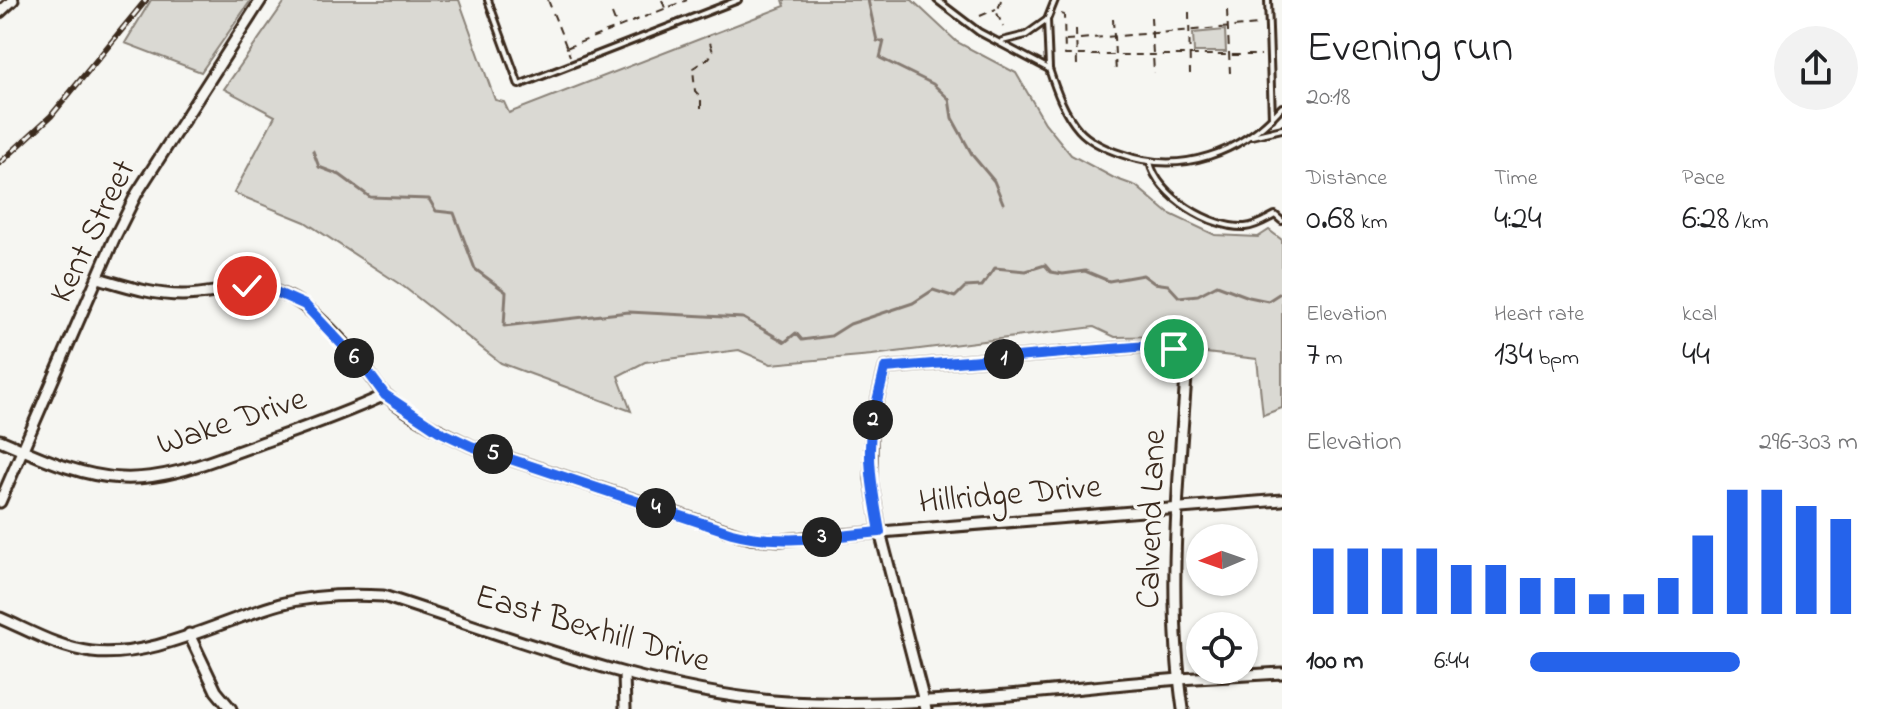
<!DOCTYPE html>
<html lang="en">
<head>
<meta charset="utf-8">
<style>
	body { margin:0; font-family:"Indie Flower",sans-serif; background:#f2f2f2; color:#202124; height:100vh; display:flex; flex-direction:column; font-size:30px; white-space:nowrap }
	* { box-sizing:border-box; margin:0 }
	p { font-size:26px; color:#757577 }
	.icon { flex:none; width:44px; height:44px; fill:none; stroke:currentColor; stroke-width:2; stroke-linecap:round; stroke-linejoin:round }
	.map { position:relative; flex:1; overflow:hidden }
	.drawer { display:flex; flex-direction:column; background:#fff; width:600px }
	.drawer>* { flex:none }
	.needle { width:52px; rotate:268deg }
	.fabs { position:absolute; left:1186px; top:524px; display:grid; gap:16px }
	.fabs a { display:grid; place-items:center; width:72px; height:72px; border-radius:50%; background:#fff; box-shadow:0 2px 6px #0004; font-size:40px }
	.pin { position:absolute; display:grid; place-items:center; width:68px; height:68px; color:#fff; margin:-34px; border:4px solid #fff; border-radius:50%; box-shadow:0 2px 8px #0007 }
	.km { position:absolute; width:40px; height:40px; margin:-20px; border-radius:50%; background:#222; color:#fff; font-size:22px; line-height:40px; text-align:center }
	.round { display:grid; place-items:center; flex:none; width:84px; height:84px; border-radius:42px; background:#f2f2f2 }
	.head { display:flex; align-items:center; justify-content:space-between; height:136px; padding:0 24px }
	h1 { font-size:44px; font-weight:600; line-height:60px }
	.stats { display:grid; grid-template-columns:repeat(3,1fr); gap:12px; height:136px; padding:8px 24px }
	.stats div { display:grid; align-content:center }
	.stats b { font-size:34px; font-weight:600 }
	.stats small { font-size:22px; font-weight:400 }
	.stats p { font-size:22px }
	.chart { height:224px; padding:16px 24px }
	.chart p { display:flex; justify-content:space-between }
	.chart svg { width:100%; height:144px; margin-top:8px; stroke:#2563eb; stroke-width:6 }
	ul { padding:0 24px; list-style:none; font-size:26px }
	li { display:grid; grid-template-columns:128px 96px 1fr; align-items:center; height:60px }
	li i { height:20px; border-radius:10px; background:#2563eb }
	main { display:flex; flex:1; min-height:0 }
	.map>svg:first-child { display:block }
</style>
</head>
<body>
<main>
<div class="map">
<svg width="1282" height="709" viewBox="0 0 1282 709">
	<rect width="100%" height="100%" fill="#f6f6f2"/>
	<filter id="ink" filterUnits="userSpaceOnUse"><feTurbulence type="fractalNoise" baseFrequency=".0125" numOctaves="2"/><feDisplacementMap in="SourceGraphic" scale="16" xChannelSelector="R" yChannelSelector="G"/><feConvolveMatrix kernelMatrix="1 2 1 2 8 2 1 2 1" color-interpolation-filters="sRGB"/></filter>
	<g filter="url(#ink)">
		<g fill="#dad9d3" stroke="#8a8278" stroke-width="2">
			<path d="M 151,0 L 251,0 L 201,72 L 125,43 Z"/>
			<path d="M 286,0 L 459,0 L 495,100 L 504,102 L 509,113 L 785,6 L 783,0 L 912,0 L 957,42 L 1016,73 L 1045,123 L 1071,155 L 1114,178 L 1136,186 L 1168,213 L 1215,235 L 1258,237 L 1269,230 L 1282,240 L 1282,408 L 1263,415 L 1257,359 L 1189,351 L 1175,336 L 1115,337 L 1094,327 L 872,355 L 771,364 L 739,350 L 645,362 L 618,376 L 631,411 L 501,363 L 404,287 L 305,222 L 234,193 L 275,116 L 224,89 Z"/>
			<path d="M 1225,30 L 1226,52 L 1194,52 L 1193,33 Z"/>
		</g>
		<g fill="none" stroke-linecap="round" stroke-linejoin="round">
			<g stroke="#857a71" stroke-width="3">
				<path d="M 868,0 L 877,41 L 884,41 L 880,58 L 933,84 L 949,99 L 952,118 L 973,156 L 994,181 L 1003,203"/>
				<path d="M 313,151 L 319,167 L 340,175 L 370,197 L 429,199 L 436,211 L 454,213 L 475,269 L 506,292 L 504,326 L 629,312 L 743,318 L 785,342 L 796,333 L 802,340 L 831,336 L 850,324 L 913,303 L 933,290 L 955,297 L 965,287 L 982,286 L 995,268 L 1026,271 L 1045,265 L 1051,272 L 1063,274 L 1085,271 L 1109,281 L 1143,275 L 1154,283 L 1168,285 L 1179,297 L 1198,295 L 1217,285 L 1249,297 L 1268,301 L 1282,292"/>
			</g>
			<defs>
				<g id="service">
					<path d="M 488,0 L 519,85 L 738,0"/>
					<path d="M 937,0 L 979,32 L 1049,69 C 1056,90 1064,113 1079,130 C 1090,142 1106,149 1121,154 C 1181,176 1241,153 1282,107"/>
					<path d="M 1268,0 L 1272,118"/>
					<path d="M 1002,41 L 1026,35 L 1047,20"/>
					<path d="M 1049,68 L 1047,20 L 1055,0"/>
					<path d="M 1252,136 L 1282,129"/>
					<path d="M 1150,162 C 1157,196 1212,229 1245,227 C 1257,226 1265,220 1275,215 L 1282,221"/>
				</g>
				<g id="minor">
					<path d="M 0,12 L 13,0"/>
					<path d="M 98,278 C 126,286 152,295 182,295 C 222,295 249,278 289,297 C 317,310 348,348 368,372 C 374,380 379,390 387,396 C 411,417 442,432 471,446 L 750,538 L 781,540 L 1282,500"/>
					<path d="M 0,440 C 40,457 78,476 122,478 C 168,480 211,461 253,446 C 298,430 342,415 385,395"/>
					<path d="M 0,502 L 114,239 L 137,193 L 261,0"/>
					<path d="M 0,618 C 30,631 59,648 92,652 C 152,659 222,620 280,604 C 314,595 348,594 383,596 C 515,638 647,692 787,702 C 918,709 1049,690 1179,679 C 1213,677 1248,675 1282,673"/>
					<path d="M 189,634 L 216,691 L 231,709"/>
					<path d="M 624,674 L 625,709"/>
					<path d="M 926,709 L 880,532 L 871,479 L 871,426 L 885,368 L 1159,345 C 1179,351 1181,359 1186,377 C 1178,488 1167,599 1183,709"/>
				</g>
			</defs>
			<use href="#service" stroke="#3b2a1e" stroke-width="10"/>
			<use href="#minor" stroke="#3b2a1e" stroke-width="15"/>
			<g stroke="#3b2a1e" stroke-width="2" stroke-dasharray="8 6" stroke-linecap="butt">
				<path d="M 548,0 L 570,56"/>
				<path d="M 662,0 L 665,8"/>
				<path d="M 1001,0 L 997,13 L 1003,27"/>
				<path d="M 1227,10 L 1230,73"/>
				<path d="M 1189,12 L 1190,74"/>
				<path d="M 612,14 L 617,27"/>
				<path d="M 1061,14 L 1064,15 L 1065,55 L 1261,55"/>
				<path d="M 980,16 L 996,9"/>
				<path d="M 1151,17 L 1154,73"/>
				<path d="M 1113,19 L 1116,73"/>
				<path d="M 1076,29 L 1077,66"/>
				<path d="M 1066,40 L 1259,25"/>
				<path d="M 566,48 L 687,0"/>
				<path d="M 701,108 L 701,98 L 695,91 L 693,68 L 709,58 L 713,52 L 708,36"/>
			</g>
			<use href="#service" stroke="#f6f6f2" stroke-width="4"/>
			<use href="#minor" stroke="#f6f6f2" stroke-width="9"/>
			<defs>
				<path id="rail" d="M 0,163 L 51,116 L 146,0"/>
			</defs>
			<use href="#rail" stroke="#3b2a1e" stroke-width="6"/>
			<use href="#rail" stroke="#f6f6f2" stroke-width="3" stroke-dasharray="9" stroke-linecap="butt"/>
		</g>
	</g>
	<g fill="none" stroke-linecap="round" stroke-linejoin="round" filter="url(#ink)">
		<defs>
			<path id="route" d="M 247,286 L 267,288 L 305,305 L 368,372 L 385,395 L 439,431 L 471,446 L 732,533 C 780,546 831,536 880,532 C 874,497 866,460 872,424 C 875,406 881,387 885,368 L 1159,345 L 1174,349"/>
		</defs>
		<use href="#route" stroke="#fff" stroke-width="16"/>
		<use href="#route" stroke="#2563eb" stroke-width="10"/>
	</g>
	<g text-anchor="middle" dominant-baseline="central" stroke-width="7" stroke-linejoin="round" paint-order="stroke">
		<g font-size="34" fill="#3b2a1e" stroke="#f6f6f2">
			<text transform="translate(94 232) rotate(-64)">Kent Street</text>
			<text transform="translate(232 423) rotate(-18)">Wake Drive</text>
			<text transform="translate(1010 496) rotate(-5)">Hillridge Drive</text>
			<text transform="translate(1153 519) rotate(-88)">Calvend Lane</text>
			<text transform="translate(592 630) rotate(16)">East Bexhill Drive</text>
		</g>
	</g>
</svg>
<div class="fabs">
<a><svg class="needle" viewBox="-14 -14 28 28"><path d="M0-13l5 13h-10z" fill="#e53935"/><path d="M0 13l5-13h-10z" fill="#757577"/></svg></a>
<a><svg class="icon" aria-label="locate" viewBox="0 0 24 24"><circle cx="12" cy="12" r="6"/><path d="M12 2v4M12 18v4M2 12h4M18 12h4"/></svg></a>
</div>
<div class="pin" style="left:1174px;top:349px;background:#1e9e55"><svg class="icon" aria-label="arrive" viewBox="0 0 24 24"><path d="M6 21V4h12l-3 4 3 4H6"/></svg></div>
<div class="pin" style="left:247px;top:286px;background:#d93025"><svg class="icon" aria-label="check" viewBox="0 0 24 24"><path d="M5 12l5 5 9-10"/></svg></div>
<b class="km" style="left:1004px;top:359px">1</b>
<b class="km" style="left:873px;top:420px">2</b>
<b class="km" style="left:822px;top:537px">3</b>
<b class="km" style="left:656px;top:508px">4</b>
<b class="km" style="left:493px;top:454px">5</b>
<b class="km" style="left:354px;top:358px">6</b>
</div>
<section class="drawer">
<div class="head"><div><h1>Evening run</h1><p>20:18</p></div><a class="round"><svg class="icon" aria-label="share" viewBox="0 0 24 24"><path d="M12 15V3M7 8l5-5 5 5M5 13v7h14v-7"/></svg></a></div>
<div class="stats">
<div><p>Distance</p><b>0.68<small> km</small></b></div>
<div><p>Time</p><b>4:24</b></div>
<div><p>Pace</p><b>6:28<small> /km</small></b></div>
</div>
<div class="stats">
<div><p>Elevation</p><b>7<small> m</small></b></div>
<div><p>Heart rate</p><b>134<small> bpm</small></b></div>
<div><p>kcal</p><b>44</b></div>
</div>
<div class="chart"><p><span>Elevation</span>296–303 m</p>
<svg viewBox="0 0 160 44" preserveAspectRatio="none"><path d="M5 44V24M15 44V24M25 44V24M35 44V24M45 44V29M55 44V29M65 44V33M75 44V33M85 44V38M95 44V38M105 44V33M115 44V20M125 44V6M135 44V6M145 44V11M155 44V15"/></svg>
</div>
<ul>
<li><b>100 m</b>6:44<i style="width:64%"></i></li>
</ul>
</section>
</main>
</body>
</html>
